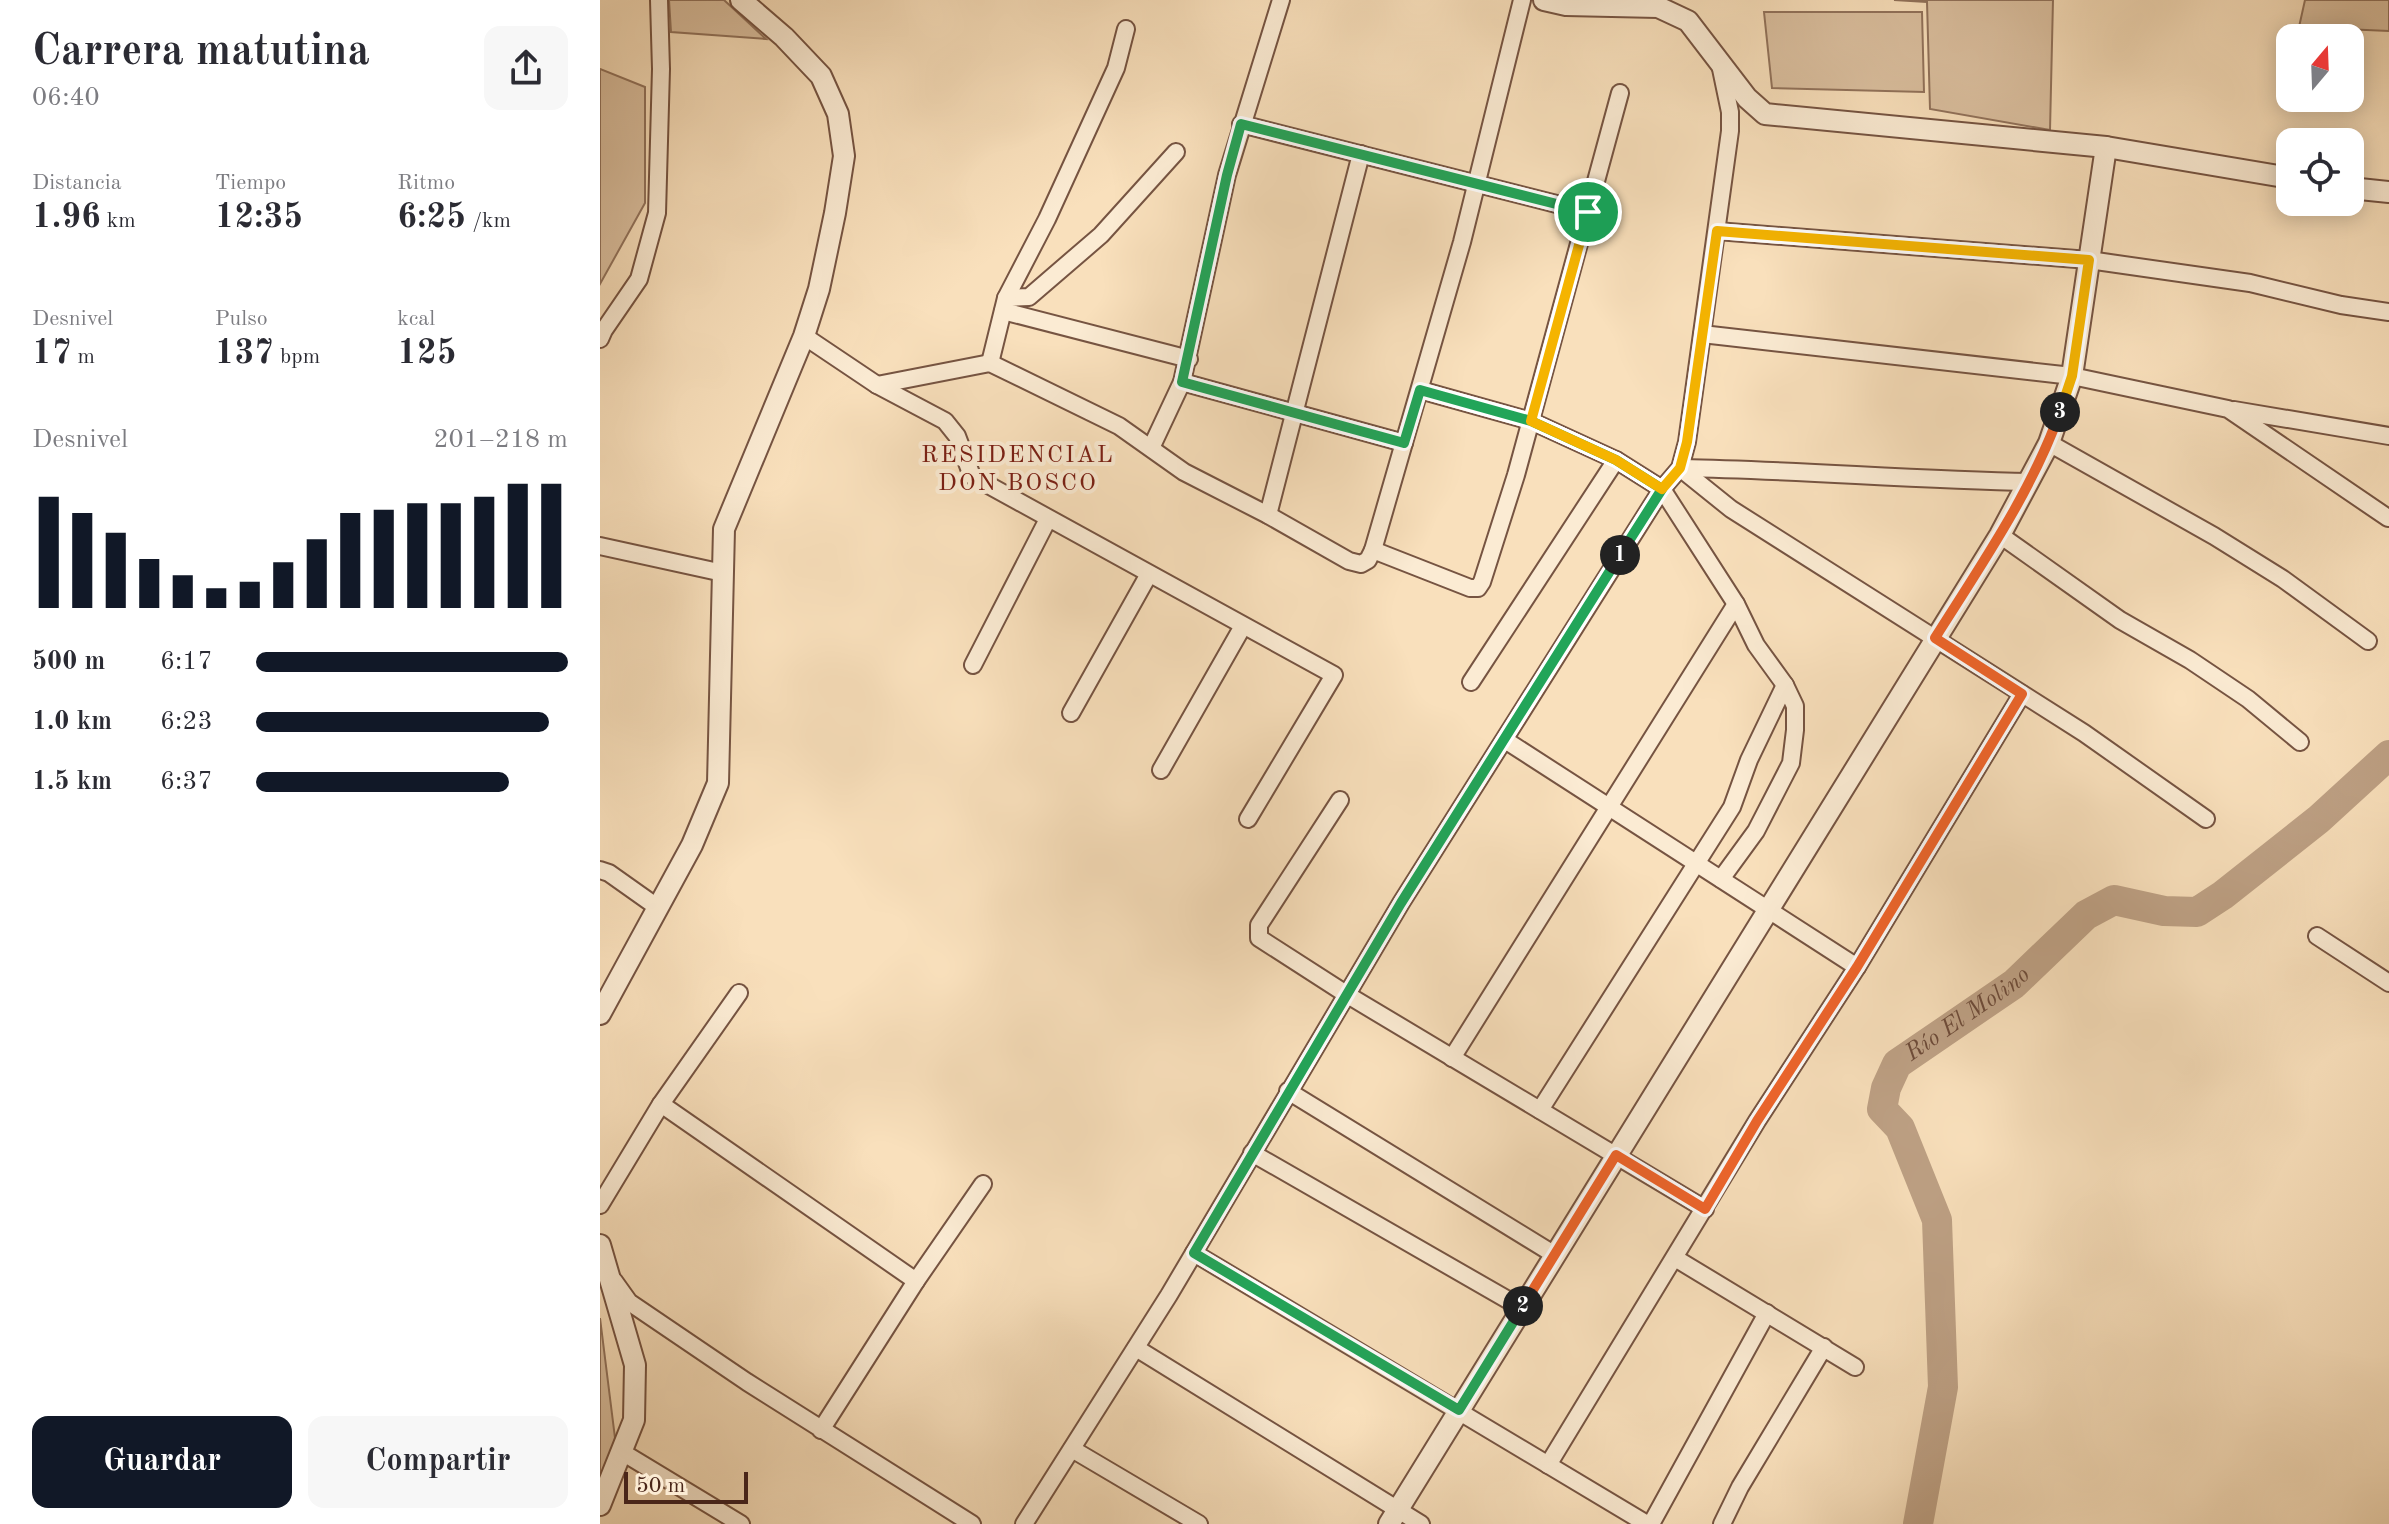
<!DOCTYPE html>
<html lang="es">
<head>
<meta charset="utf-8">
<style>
	body { margin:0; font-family:"Old Standard TT",serif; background:#f7f7f7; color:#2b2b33; height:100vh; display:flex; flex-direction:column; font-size:30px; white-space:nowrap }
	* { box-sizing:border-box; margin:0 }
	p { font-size:26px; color:#7c7c81 }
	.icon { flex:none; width:44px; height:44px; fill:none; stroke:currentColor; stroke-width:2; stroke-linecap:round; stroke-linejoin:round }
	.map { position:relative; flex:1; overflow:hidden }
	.details { display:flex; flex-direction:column; background:#fff; width:600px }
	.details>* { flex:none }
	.needle { width:52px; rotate:19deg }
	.buttons { position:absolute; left:1676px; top:24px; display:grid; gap:16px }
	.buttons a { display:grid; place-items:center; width:88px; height:88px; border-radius:16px; background:#fff; box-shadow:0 4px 20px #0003; font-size:40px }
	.scale { position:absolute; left:24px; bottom:20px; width:124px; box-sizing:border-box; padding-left:8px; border:4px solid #4a2619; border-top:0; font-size:22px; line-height:28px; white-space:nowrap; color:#4a2619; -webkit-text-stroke:6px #fbebd3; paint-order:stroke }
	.pin { position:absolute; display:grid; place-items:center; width:68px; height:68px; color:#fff; margin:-34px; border:4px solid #fff; border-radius:50%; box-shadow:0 2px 8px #0007 }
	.km { position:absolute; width:40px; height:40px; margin:-20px; border-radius:50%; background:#222; color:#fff; font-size:22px; line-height:40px; text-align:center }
	.round { display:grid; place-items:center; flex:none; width:84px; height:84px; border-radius:16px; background:#f7f7f7 }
	.head { display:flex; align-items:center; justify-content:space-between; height:136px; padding:0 32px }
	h1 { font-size:44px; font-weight:600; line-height:60px }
	.stats { display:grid; grid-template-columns:repeat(3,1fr); gap:12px; height:136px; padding:8px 32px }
	.stats div { display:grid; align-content:center }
	.stats b { font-size:34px; font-weight:600 }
	.stats small { font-size:22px; font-weight:400 }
	.stats p { font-size:22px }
	.chart { height:224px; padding:16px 32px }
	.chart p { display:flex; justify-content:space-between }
	.chart svg { width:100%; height:144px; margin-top:8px; stroke:#111827; stroke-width:6 }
	.button { display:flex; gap:16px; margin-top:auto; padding:16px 32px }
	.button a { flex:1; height:92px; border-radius:16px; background:#111827; color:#fff; font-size:32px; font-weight:600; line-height:92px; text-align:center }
	.button a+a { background:#f7f7f7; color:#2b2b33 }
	ul { padding:0 32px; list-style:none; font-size:26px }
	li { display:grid; grid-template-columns:128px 96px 1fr; align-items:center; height:60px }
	li i { height:20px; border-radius:10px; background:#111827 }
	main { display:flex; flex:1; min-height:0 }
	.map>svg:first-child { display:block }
</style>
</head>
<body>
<main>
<section class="details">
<div class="head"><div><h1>Carrera matutina</h1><p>06:40</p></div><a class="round"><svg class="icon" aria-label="share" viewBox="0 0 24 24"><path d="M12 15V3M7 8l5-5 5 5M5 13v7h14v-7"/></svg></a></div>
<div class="stats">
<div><p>Distancia</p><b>1.96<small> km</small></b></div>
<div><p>Tiempo</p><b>12:35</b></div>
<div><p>Ritmo</p><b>6:25<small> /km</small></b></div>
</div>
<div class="stats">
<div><p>Desnivel</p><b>17<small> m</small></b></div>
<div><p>Pulso</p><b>137<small> bpm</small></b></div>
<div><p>kcal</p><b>125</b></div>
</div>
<div class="chart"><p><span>Desnivel</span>201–218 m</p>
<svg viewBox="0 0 160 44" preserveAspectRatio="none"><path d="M5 44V10M15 44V15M25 44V21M35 44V29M45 44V34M55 44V38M65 44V36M75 44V30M85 44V23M95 44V15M105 44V14M115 44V12M125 44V12M135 44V10M145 44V6M155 44V6"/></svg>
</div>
<ul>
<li><b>500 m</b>6:17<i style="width:100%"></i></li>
<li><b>1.0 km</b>6:23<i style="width:94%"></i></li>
<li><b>1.5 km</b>6:37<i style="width:81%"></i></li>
</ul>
<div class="button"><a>Guardar</a><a>Compartir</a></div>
</section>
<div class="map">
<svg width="1789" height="1524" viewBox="0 0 1789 1524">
	<rect width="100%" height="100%" fill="#f9e0bc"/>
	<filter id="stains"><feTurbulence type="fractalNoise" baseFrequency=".0025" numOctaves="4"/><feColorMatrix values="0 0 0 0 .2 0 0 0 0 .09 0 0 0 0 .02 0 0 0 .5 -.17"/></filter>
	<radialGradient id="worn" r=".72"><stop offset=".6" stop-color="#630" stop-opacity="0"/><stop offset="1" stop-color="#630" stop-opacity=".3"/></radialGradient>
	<g fill="#dbc0a0" stroke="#92735c" stroke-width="2">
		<path d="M 69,0 L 124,0 L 166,39 L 71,32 Z"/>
		<path d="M 1294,0 L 1453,0 L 1450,130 L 1330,109 L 1327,2 Z"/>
		<path d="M 1705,0 L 1789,0 L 1789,31 L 1699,27 Z"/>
		<path d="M 1164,12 L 1322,12 L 1324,92 L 1172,88 Z"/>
		<path d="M 0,69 L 45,87 L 45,203 L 0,284 Z"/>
		<path d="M 0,1318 L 15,1438 L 7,1489 L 0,1488 Z"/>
	</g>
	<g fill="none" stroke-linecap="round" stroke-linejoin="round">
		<path stroke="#bea185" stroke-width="30" id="s1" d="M 1318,1524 L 1343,1387 L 1337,1220 L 1300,1128 L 1282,1109 L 1286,1088 L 1297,1064 L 1414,984 L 1486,915 L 1514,900 L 1564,911 L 1597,912 L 1623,895 L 1719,819 L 1789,755"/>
		<defs>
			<g id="minor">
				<path d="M 641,124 L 988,212"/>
				<path d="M 1117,231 L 1489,260 L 1650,283 L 1741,305 L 1789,312"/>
				<path d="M 406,298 L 429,297 L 501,235 L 576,152"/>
				<path d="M 403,311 L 589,359"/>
				<path d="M 1102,334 L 1472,376 L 1628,409 L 1788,518"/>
				<path d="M 204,336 L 277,385 L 345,421 L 357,436 L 372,476 L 734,675 L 648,819"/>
				<path d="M 0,339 L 4,330 L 39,279 L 57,213 L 61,69 L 59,0"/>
				<path d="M 390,363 L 406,298 L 447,219 L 516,68 L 526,29"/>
				<path d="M 582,382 L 804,443"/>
				<path d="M 277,385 L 390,363 L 519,426 L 584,472 L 668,515 L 749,561 L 761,564 L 768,560 L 773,550 L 862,242 L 922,0"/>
				<path d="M 820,390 L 931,421 L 1016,460 L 1062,489 L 1136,604 L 1156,645 L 1185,685 L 1195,706 L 1195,730 L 1191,763 L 1156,831 L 1121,879"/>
				<path d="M 1634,410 L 1789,436"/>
				<path d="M 1449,443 L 1614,536 L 1683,579 L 1768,641"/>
				<path d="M 551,448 L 582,382 L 627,175 L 681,0"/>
				<path d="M 1080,468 L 1131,509 L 1484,733 L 1606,819"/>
				<path d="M 1082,468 C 1198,470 1314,480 1430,482"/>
				<path d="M 668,515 L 761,154"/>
				<path d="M 1400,535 L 1520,620 L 1590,660 L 1648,699 L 1700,742"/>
				<path d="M 0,546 L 123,573"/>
				<path d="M 773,550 L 870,588 L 878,588 L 882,582 L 916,475 L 1020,93"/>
				<path d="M 373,665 L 448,519"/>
				<path d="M 871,682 L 1016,460"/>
				<path d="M 471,713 L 549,574"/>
				<path d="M 905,740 L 1257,967"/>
				<path d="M 561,770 L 643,626"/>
				<path d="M 740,800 L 659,925 L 659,938 L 746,994 L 1105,1209"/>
				<path d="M 0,870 L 9,873 L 57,907"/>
				<path d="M 1717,936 L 1789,983"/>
				<path d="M 852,1058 L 1136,604"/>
				<path d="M 688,1091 L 955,1255"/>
				<path d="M 61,1104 L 316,1281"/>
				<path d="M 940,1110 L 1132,807 L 1149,760 L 1185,685"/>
				<path d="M 652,1153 L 922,1308"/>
				<path d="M 0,1205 L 61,1104 L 139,993"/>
				<path d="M 594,1253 L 1047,1524"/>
				<path d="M 1075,1258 L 1255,1367"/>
				<path d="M 14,1281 L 29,1302 L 147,1382 L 372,1524"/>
				<path d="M 536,1348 L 821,1524"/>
				<path d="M 221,1430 L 316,1281 L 383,1184"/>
				<path d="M 472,1449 L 599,1524"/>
				<path d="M 22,1452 L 141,1524"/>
				<path d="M 948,1465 L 1157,1121 L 1257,967 L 1422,694"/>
				<path d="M 424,1524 L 569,1295 L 801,903 L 1062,489 L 1080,468 L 1087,442 L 1130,131 L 1130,112 L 1120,64"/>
				<path d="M 1051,1524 L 1167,1313"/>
				<path d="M 1122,1524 L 1140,1487 L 1224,1347"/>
			</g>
			<g id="tertiary">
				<path d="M 944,0 L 966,5 L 1058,7 L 1088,21 L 1147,98 L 1165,114 L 1506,147 L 1690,178"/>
				<path d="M 1750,188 L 1789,192"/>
				<path d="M 0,1014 L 92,845 L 118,783 L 124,529 L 204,336 L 219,289 L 235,213 L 244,156 L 238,114 L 221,76 L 184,37 L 141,0"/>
				<path d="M 0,1245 L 35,1365 L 34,1420 L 0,1505"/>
				<path d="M 789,1524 L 1400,535 L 1449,443 L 1472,376 L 1506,147"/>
			</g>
		</defs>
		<use href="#minor" stroke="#765442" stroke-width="20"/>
		<use href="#tertiary" stroke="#765442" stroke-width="24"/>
		<use href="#minor" stroke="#fbebd3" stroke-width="16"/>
		<use href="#tertiary" stroke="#fbebd3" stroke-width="20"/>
	</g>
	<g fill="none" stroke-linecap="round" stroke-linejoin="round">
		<defs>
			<path id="split-1" d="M 988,212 L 641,124 L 627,175 L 582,382 L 804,443 L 820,390 L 931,421 L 1016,460 L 1062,489 L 1020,555"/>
			<path id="split-2" d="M 923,1306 L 859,1410 L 594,1253 L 801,903 L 1020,555"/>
			<path id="split-3" d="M 923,1306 L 1016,1155 L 1105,1209 L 1157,1121 L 1257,967 L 1422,694 L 1335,638 C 1381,565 1431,493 1460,412"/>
			<path id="split-4" d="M 988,212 L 931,421 L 1016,460 L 1062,489 L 1080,468 L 1087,442 L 1117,231 L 1489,260 L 1472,376 L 1460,412"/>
		</defs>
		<use href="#split-1" stroke="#fff" stroke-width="16"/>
		<use href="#split-2" stroke="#fff" stroke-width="16"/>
		<use href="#split-3" stroke="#fff" stroke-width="16"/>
		<use href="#split-4" stroke="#fff" stroke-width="16"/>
		<use href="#split-1" stroke="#22a559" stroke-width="10"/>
		<use href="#split-2" stroke="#22a559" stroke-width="10"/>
		<use href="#split-3" stroke="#f0652b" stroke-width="10"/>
		<use href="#split-4" stroke="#f5b400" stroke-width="10"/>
	</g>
	<g text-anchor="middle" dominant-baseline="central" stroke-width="8" stroke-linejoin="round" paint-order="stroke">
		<g font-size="24" letter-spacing="2" fill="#7a1f14" stroke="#fbebd3">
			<text x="418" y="456">RESIDENCIAL<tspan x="418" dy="28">DON BOSCO</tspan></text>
		</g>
		<g font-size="24" font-style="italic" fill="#6d4b39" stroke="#fbebd3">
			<text stroke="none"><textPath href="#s1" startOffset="566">Río El Molino</textPath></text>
		</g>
	</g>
	<rect width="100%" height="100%" filter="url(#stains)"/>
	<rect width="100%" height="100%" fill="url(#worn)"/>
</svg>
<div class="buttons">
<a><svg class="needle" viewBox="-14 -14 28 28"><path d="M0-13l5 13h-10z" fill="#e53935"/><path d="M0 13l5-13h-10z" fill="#7c7c81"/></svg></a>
<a><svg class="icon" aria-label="locate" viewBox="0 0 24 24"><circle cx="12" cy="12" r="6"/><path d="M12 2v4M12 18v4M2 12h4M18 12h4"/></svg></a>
</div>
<div class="scale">50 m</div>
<div class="pin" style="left:988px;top:212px;background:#1e9e55"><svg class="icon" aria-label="arrive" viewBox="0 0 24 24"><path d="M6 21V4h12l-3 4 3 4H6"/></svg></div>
<b class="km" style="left:1020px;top:555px">1</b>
<b class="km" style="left:923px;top:1306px">2</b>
<b class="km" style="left:1460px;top:412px">3</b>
</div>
</main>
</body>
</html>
